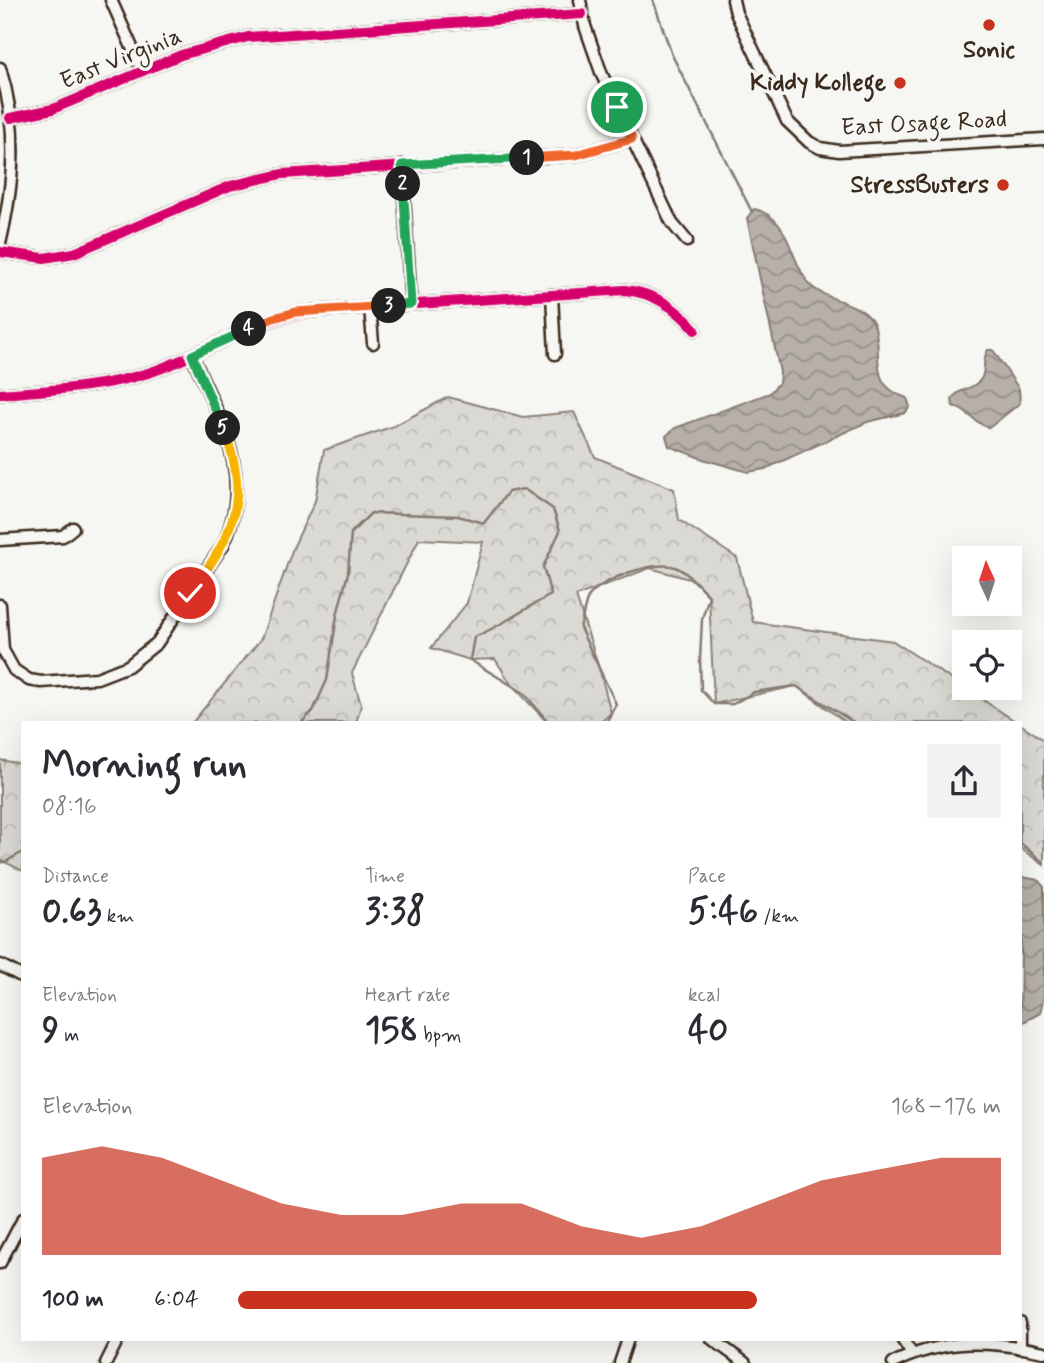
<!DOCTYPE html>
<html lang="en">
<head>
<meta charset="utf-8">
<style>
	body { margin:0; font-family:Mynerve,sans-serif; background:#f2f2f3; color:#2b2b33; height:100vh; display:flex; flex-direction:column; font-size:26px; white-space:nowrap }
	* { box-sizing:border-box; margin:0 }
	p { font-size:23px; color:#7c7c81 }
	.icon { flex:none; width:38px; height:38px; fill:none; stroke:currentColor; stroke-width:2; stroke-linecap:round; stroke-linejoin:round }
	.map { position:relative; flex:1; overflow:hidden }
	.panel { position:absolute; left:21px; top:721px; width:1001px; height:620px; display:flex; flex-direction:column; background:#fff; border-radius:0px; box-shadow:0 7px 28px #0002 }
	.panel>* { flex:none }
	.needle { width:46px; rotate:357deg }
	.buttons { position:absolute; left:952px; top:546px; display:grid; gap:14px }
	.buttons a { display:grid; place-items:center; width:70px; height:70px; border-radius:0px; background:#fff; box-shadow:0 7px 28px #0002; font-size:35px }
	.pin { position:absolute; display:grid; place-items:center; width:60px; height:60px; color:#fff; margin:-30px; border:4px solid #fff; border-radius:50%; box-shadow:0 2px 7px #0007 }
	.km { position:absolute; width:35px; height:35px; margin:-18px; border-radius:50%; background:#222; color:#fff; font-size:19px; line-height:35px; text-align:center }
	.round { display:grid; place-items:center; flex:none; width:74px; height:74px; border-radius:0px; background:#f2f2f3 }
	.summary { display:flex; align-items:center; justify-content:space-between; height:119px; padding:0 21px }
	h1 { font-size:38px; font-weight:800; line-height:52px }
	.figures { display:grid; grid-template-columns:repeat(3,1fr); gap:10px; height:119px; padding:7px 21px }
	.figures div { display:grid; align-content:center }
	.figures b { font-size:35px; font-weight:800 }
	.figures small { font-size:19px; font-weight:400 }
	.figures p { font-size:19px }
	.chart { height:196px; padding:14px 21px }
	.chart p { display:flex; justify-content:space-between }
	.chart svg { width:100%; height:126px; margin-top:7px; fill:#c8321e; opacity:.7 }
	ul { padding:0 21px; list-style:none; font-size:23px }
	li { display:grid; grid-template-columns:112px 84px 1fr; align-items:center; height:52px }
	li i { height:18px; border-radius:9px; background:#c8321e }
	.map>svg:first-child { display:block }
</style>
</head>
<body>
<div class="map">
<svg width="1044" height="1363" viewBox="0 0 1044 1363">
	<defs>
		<pattern id="forest-crowns" width="20" height="18" patternUnits="userSpaceOnUse" patternTransform="scale(1.75)"><rect width="20" height="18" fill="#dad9d3"/><path d="M2 6a3 3 0 1 1 6 0M12 15a3 3 0 1 1 6 0" fill="none" stroke="#bcbab5"/></pattern>
		<pattern id="water-waves" width="16" height="10" patternUnits="userSpaceOnUse" patternTransform="scale(1.75)"><rect width="16" height="10" fill="#b6b0a9"/><path d="M0 5q4-4 8 0t8 0" fill="none" stroke="#958f89"/></pattern>
	</defs>
	<rect width="100%" height="100%" fill="#f6f6f2"/>
	<filter id="ink" filterUnits="userSpaceOnUse"><feTurbulence type="fractalNoise" baseFrequency=".0143" numOctaves="2"/><feDisplacementMap in="SourceGraphic" scale="14" xChannelSelector="R" yChannelSelector="G"/><feConvolveMatrix kernelMatrix="1 2 1 2 8 2 1 2 1" color-interpolation-filters="sRGB"/></filter>
	<g filter="url(#ink)">
		<g fill="url(#forest-crowns)" stroke="#8a8278" stroke-width="2">
			<path d="M 448,397 L 523,417 L 574,412 L 595,457 L 674,489 L 679,520 L 737,558 L 753,622 L 893,641 L 1018,723 L 847,723 L 796,686 L 714,704 L 709,596 L 693,580 L 650,568 L 576,596 L 600,671 L 611,713 L 600,723 L 548,723 L 511,684 L 495,659 L 470,660 L 431,648 L 467,603 L 483,542 L 419,539 L 352,673 L 361,705 L 356,723 L 192,723 L 261,639 L 293,548 L 315,501 L 324,450 L 394,426 Z"/>
			<path d="M 1020,724 L 1044,740 L 1044,865 L 1020,848 Z"/>
			<path d="M 0,760 L 23,764 L 23,871 L 5,862 L 0,863 Z"/>
		</g>
		<g fill="url(#water-waves)" stroke="#857a71" stroke-width="2">
			<path d="M 754,209 C 791,217 789,260 809,284 C 825,302 868,302 875,327 C 883,357 867,385 907,398 L 910,407 L 905,413 L 867,422 L 765,469 L 748,472 L 703,459 L 669,446 L 666,436 L 675,428 L 770,393 L 779,383 L 780,372 L 747,218 Z"/>
			<path d="M 988,350 L 993,350 L 1019,389 L 1020,403 L 989,428 C 974,423 969,411 953,406 L 952,399 C 958,388 974,390 981,379 C 987,369 981,359 988,350 Z"/>
			<path d="M 1022,877 L 1038,880 L 1044,887 L 1044,996 L 1040,1013 L 1020,1024 Z"/>
		</g>
		<g fill="none" stroke-linecap="round" stroke-linejoin="round">
			<g stroke="#857a71" stroke-width="2.5">
				<path d="M 653,0 L 672,55 L 752,212"/>
				<path d="M 301,723 L 313,711 L 327,680 L 337,615 L 348,573 L 351,533 L 371,513 L 458,516 L 484,523 L 508,492 L 524,489 L 553,509 L 560,531 L 543,567 L 551,595 C 525,608 502,626 474,637 L 470,660 L 524,693 L 549,723"/>
				<path d="M 606,723 L 616,704 L 580,628 C 583,619 584,604 589,596 C 601,579 655,560 675,567 C 688,572 699,586 709,596 L 702,619 L 700,659 L 701,690 L 714,704 L 733,704 L 754,692 L 796,686 L 855,723"/>
				<path d="M 1020,843 L 1044,863"/>
				<path d="M 0,860 L 5,862 L 23,852"/>
			</g>
			<defs>
				<g id="street">
					<path d="M 111,0 L 142,70"/>
					<path d="M 580,0 L 585,26 L 602,75 L 672,223 L 687,241"/>
					<path d="M 733,0 L 736,13 L 787,121 L 809,142 L 820,148 L 839,151 L 1044,139"/>
					<path d="M 0,68 C 19,129 14,183 0,244"/>
					<path d="M 10,118 L 53,109 L 181,55 L 248,37 L 582,14"/>
					<path d="M 402,165 L 411,304"/>
					<path d="M 0,252 L 44,258 L 74,253 L 230,186 L 282,174 L 576,155 L 632,139"/>
					<path d="M 552,295 L 555,354"/>
					<path d="M 370,307 L 373,343"/>
					<path d="M 0,394 C 50,390 100,388 148,373 C 204,355 254,317 313,311 L 625,290 C 655,293 677,308 695,330"/>
					<path d="M 0,540 L 63,536 L 73,528"/>
					<path d="M 0,605 L 3,650 L 14,670 L 29,680 L 41,682 L 97,678 L 128,666 L 157,643 L 223,545 C 256,475 219,419 192,355"/>
					<path d="M 0,965 L 23,977"/>
					<path d="M 0,1263 L 23,1219"/>
					<path d="M 1020,1323 L 1020,1348"/>
					<path d="M 712,1339 L 745,1363"/>
					<path d="M 902,1339 L 912,1354"/>
					<path d="M 106,1363 L 118,1339"/>
					<path d="M 620,1363 L 628,1339"/>
					<path d="M 893,1363 C 945,1338 989,1340 1044,1352"/>
				</g>
			</defs>
			<use href="#street" stroke="#3b2a1e" stroke-width="15"/>
			<use href="#street" stroke="#f6f6f2" stroke-width="10"/>
			<defs>
				<g id="cycleway">
					<path d="M 10,118 L 53,109 L 181,55 L 248,37 L 582,14"/>
					<path d="M 0,252 L 44,258 L 74,253 L 230,186 L 282,174 L 576,155 L 632,139"/>
					<path d="M 0,394 C 50,390 100,388 148,373 C 204,355 254,317 313,311 L 625,290 C 655,293 677,308 695,330"/>
				</g>
			</defs>
			<use href="#cycleway" stroke="#f6f6f2" stroke-width="15"/>
			<use href="#cycleway" stroke="#d6006c" stroke-width="10"/>
		</g>
	</g>
	<g fill="none" stroke-linecap="round" stroke-linejoin="round" filter="url(#ink)">
		<defs>
			<path id="split-1" d="M 527,158 L 576,155 L 632,139 L 617,107"/>
			<path id="split-2" d="M 403,184 L 402,165 L 527,158"/>
			<path id="split-3" d="M 389,306 L 411,304 L 403,184"/>
			<path id="split-4" d="M 249,329 L 273,318 L 296,312 L 389,306"/>
			<path id="split-5" d="M 223,428 L 192,355 L 249,329"/>
			<path id="split-6" d="M 211,563 C 242,516 244,480 223,428"/>
			<path id="split-7" d="M 190,593 L 211,563"/>
		</defs>
		<use href="#split-1" stroke="#fff" stroke-width="14"/>
		<use href="#split-2" stroke="#fff" stroke-width="14"/>
		<use href="#split-3" stroke="#fff" stroke-width="14"/>
		<use href="#split-4" stroke="#fff" stroke-width="14"/>
		<use href="#split-5" stroke="#fff" stroke-width="14"/>
		<use href="#split-6" stroke="#fff" stroke-width="14"/>
		<use href="#split-7" stroke="#fff" stroke-width="14"/>
		<use href="#split-1" stroke="#f0652b" stroke-width="9"/>
		<use href="#split-2" stroke="#22a559" stroke-width="9"/>
		<use href="#split-3" stroke="#22a559" stroke-width="9"/>
		<use href="#split-4" stroke="#f0652b" stroke-width="9"/>
		<use href="#split-5" stroke="#22a559" stroke-width="9"/>
		<use href="#split-6" stroke="#f5b400" stroke-width="9"/>
		<use href="#split-7" stroke="#f5b400" stroke-width="9"/>
	</g>
	<g fill="#c8321e" stroke="#f6f6f2" stroke-width="2.5">
		<circle cx="989" cy="25" r="7"/>
		<circle cx="900" cy="83" r="7"/>
		<circle cx="1003" cy="185" r="7"/>
	</g>
	<g text-anchor="middle" dominant-baseline="central" stroke-width="7" stroke-linejoin="round" paint-order="stroke">
		<g font-size="24" font-weight="bold" fill="#3b2a1e" stroke="#f6f6f2" text-anchor="end">
			<text x="989" y="50" text-anchor="middle">Sonic</text>
			<text x="886" y="83">Kiddy Kollege</text>
			<text x="989" y="185">StressBusters</text>
		</g>
		<g font-size="24" fill="#3b2a1e" stroke="#f6f6f2">
			<text transform="translate(121 59) rotate(-22)">East Virginia</text>
			<text transform="translate(924 124) rotate(-3)">East Osage Road</text>
		</g>
	</g>
</svg>
<div class="buttons">
<a><svg class="needle" viewBox="-14 -14 28 28"><path d="M0-13l5 13h-10z" fill="#e53935"/><path d="M0 13l5-13h-10z" fill="#7c7c81"/></svg></a>
<a><svg class="icon" aria-label="locate" viewBox="0 0 24 24"><circle cx="12" cy="12" r="6"/><path d="M12 2v4M12 18v4M2 12h4M18 12h4"/></svg></a>
</div>
<div class="pin" style="left:617px;top:107px;background:#1e9e55"><svg class="icon" aria-label="arrive" viewBox="0 0 24 24"><path d="M6 21V4h12l-3 4 3 4H6"/></svg></div>
<div class="pin" style="left:190px;top:593px;background:#d93025"><svg class="icon" aria-label="check" viewBox="0 0 24 24"><path d="M5 12l5 5 9-10"/></svg></div>
<b class="km" style="left:527px;top:158px">1</b>
<b class="km" style="left:403px;top:184px">2</b>
<b class="km" style="left:389px;top:306px">3</b>
<b class="km" style="left:249px;top:329px">4</b>
<b class="km" style="left:223px;top:428px">5</b>
<section class="panel">
<div class="summary"><div><h1>Morning run</h1><p>08:16</p></div><a class="round"><svg class="icon" aria-label="share" viewBox="0 0 24 24"><path d="M12 15V3M7 8l5-5 5 5M5 13v7h14v-7"/></svg></a></div>
<div class="figures">
<div><p>Distance</p><b>0.63<small> km</small></b></div>
<div><p>Time</p><b>3:38</b></div>
<div><p>Pace</p><b>5:46<small> /km</small></b></div>
</div>
<div class="figures">
<div><p>Elevation</p><b>9<small> m</small></b></div>
<div><p>Heart rate</p><b>158<small> bpm</small></b></div>
<div><p>kcal</p><b>40</b></div>
</div>
<div class="chart"><p><span>Elevation</span>168–176 m</p>
<svg viewBox="0 0 160 44" preserveAspectRatio="none"><path d="M0 44V10L10 6L20 10L30 18L40 26L50 30L60 30L70 26L80 26L90 34L100 38L110 34L120 26L130 18L140 14L150 10L160 10V44z"/></svg>
</div>
<ul>
<li><b>100 m</b>6:04<i style="width:68%"></i></li>
</ul>
</section>
</div>
</body>
</html>
